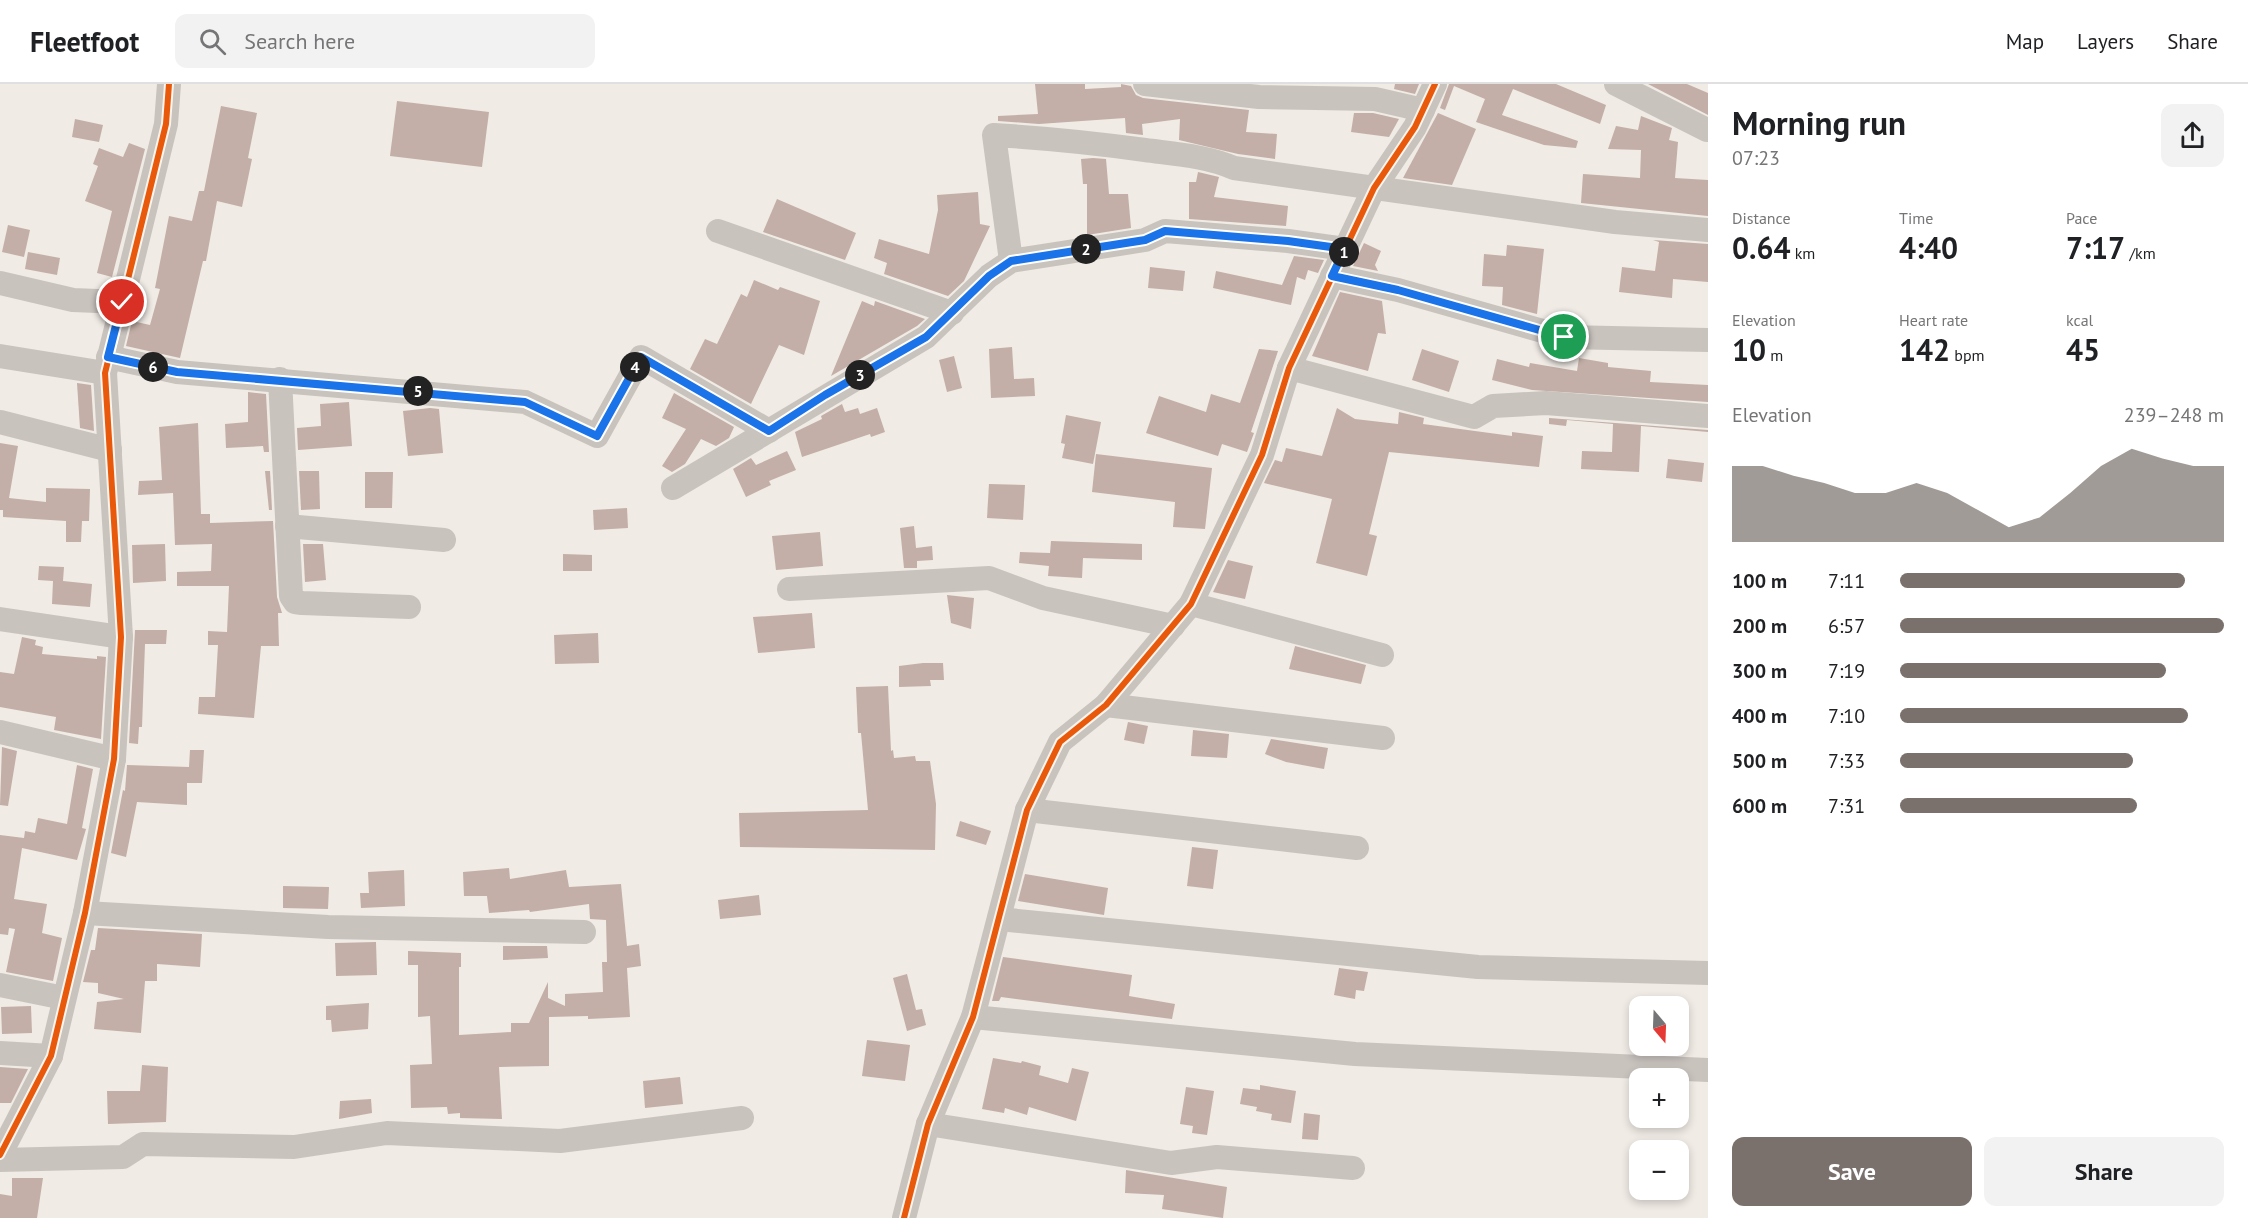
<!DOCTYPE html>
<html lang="en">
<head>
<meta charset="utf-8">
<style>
	body { margin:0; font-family:"PT Sans",sans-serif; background:#f2f2f2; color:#202124; height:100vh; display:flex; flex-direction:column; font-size:22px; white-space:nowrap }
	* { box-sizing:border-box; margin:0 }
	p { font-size:20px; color:#757577 }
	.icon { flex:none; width:33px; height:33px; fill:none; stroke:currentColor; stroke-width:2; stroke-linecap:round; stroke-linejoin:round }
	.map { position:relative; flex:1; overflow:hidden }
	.sheet { display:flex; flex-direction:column; background:#fff; width:540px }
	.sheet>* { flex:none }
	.needle { width:39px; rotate:161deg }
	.fabs { position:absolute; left:1629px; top:912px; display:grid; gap:12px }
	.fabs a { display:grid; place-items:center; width:60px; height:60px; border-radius:12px; background:#fff; box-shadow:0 3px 9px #0003; font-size:30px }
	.pin { position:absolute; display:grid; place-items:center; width:51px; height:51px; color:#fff; margin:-26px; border:3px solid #fff; border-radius:50%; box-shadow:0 2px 6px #0007 }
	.km { position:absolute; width:30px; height:30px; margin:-15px; border-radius:50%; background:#222; color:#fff; font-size:16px; line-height:30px; text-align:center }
	.round { display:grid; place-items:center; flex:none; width:63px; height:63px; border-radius:12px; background:#f2f2f2 }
	.head { display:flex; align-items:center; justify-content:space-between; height:102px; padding:0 24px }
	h1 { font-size:33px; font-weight:700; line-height:45px }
	.metrics { display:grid; grid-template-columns:repeat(3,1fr); gap:9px; height:102px; padding:6px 24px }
	.metrics div { display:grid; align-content:center }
	.metrics b { font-size:30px; font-weight:700 }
	.metrics small { font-size:16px; font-weight:400 }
	.metrics p { font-size:16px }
	.chart { height:168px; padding:12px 24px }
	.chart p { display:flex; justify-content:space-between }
	.chart svg { width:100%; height:108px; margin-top:6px; fill:#7a716c; opacity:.7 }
	.primary-button { display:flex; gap:12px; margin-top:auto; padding:12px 24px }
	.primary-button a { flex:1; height:69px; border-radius:12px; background:#7a716c; color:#fff; font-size:24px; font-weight:700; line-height:69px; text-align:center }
	.primary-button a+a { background:#f2f2f2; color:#202124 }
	ul { padding:0 24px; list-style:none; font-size:20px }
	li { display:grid; grid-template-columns:96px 72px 1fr; align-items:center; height:45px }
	li i { height:15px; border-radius:8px; background:#7a716c }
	header { display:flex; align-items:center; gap:36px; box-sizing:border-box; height:84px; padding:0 30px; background:#fff; border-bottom:2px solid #e0e0e0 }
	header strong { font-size:28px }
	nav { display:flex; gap:33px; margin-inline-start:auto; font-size:21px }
	.search { width:420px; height:54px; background:#f2f2f2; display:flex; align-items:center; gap:15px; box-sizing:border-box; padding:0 21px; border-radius:12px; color:#757577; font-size:22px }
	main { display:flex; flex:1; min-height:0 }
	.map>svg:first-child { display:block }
</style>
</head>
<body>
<header>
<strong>Fleetfoot</strong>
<div class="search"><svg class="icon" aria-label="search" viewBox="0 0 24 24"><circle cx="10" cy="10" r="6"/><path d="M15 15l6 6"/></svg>Search here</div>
<nav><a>Map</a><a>Layers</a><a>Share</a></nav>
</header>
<main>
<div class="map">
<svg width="1708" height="1134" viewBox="0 0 1708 1134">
	<rect width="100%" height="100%" fill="#f0ebe5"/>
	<g fill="#c3afa7">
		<path d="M 1035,0 L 1085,0 L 1085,5 L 1121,3 L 1121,0 L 1131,2 L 1136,11 L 1143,14 L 1249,26 L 1246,48 L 1277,50 L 1275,75 L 1238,70 L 1179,56 L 1180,35 L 1142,40 L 1143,51 L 1126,49 L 1125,34 L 1039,40 L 998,37 L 998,32 L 1038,30 Z"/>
		<path d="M 1395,0 L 1419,0 L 1415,10 L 1394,5 Z"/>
		<path d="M 1449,0 L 1556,0 L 1606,21 L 1600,40 L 1513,5 L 1502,31 L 1578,57 L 1576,64 L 1544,61 L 1476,38 L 1485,15 L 1454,2 L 1445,26 L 1440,24 Z"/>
		<path d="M 1648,0 L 1687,0 L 1708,9 L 1708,31 Z"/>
		<path d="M 397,17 L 489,28 L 482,83 L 390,72 Z"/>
		<path d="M 221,22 L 257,29 L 248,74 L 252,75 L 242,123 L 217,117 L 206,177 L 203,177 L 180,274 L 126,262 L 132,237 L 150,241 L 160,205 L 155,204 L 169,132 L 192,137 L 199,107 L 204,107 Z"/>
		<path d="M 1354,29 L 1373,29 L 1399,35 L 1389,53 L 1351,48 Z"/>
		<path d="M 1438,29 L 1476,45 L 1452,101 L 1403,94 Z"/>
		<path d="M 1641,32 L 1672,44 L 1669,56 L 1678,58 L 1675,94 L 1708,96 L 1708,132 L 1581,119 L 1583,90 L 1640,94 L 1641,66 L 1608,65 L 1616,42 L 1638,46 Z"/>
		<path d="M 75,35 L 103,41 L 99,58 L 72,53 Z"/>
		<path d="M 129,59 L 145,65 L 112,193 L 97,189 L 112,127 L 85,117 L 98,82 L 93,80 L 99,64 L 123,73 Z"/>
		<path d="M 1093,74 L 1106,75 L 1109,110 L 1128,110 L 1131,144 L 1087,151 L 1087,100 L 1083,100 L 1081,75 Z"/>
		<path d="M 1198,88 L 1219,93 L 1214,113 L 1288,122 L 1286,142 L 1189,135 L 1189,98 L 1196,98 Z"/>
		<path d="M 978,108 L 980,140 L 990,142 L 964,197 L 948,212 L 884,190 L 887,179 L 874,174 L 879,155 L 929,170 L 938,126 L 937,111 Z"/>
		<path d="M 777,115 L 856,149 L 845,176 L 763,148 Z"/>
		<path d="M 8,141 L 30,146 L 24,173 L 2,168 Z"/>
		<path d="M 1653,156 L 1708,160 L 1708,198 L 1673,195 L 1672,214 L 1619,208 L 1622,183 L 1655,187 L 1659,158 Z"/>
		<path d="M 1364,159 L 1381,167 L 1375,181 L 1378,187 L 1353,182 Z"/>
		<path d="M 1507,161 L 1544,165 L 1537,230 L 1502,221 L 1503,203 L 1482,202 L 1484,170 L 1506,172 Z"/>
		<path d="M 28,168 L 60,174 L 57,191 L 25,185 Z"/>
		<path d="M 1294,172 L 1324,176 L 1318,189 L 1308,186 L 1305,196 L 1297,193 L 1291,221 L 1213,204 L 1216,187 L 1282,201 Z"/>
		<path d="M 1150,183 L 1185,187 L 1183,207 L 1148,204 Z"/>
		<path d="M 754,196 L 778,206 L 780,203 L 820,217 L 804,271 L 779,261 L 751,320 L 690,285 L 705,255 L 717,260 L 741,210 L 747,213 Z"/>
		<path d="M 1340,208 L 1382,217 L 1386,250 L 1378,249 L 1368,287 L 1312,272 Z"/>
		<path d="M 862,217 L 874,222 L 875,217 L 925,235 L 917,242 L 831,292 Z"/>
		<path d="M 1012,263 L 1014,295 L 1034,294 L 1035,312 L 991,314 L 989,265 Z"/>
		<path d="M 1259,265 L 1278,267 L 1251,348 L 1254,349 L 1247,368 L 1222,360 L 1218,372 L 1146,349 L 1159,312 L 1206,328 L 1211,310 L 1240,319 Z"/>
		<path d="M 1422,265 L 1459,277 L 1449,308 L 1412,296 Z"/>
		<path d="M 954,272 L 962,304 L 947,308 L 939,276 Z"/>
		<path d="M 1579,274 L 1608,279 L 1608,283 L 1651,287 L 1650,298 L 1708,301 L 1708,318 L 1532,306 L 1492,296 L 1497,275 L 1529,283 L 1530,279 L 1577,287 Z"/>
		<path d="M 77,299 L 91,301 L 94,347 L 80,344 Z"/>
		<path d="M 248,308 L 266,310 L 269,368 L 264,368 L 263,362 L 226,364 L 225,340 L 248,338 Z"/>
		<path d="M 674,309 L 734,343 L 729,354 L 716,362 L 701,355 L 685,380 L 672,388 L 662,382 L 686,345 L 662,334 Z"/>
		<path d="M 349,318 L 352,362 L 298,366 L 297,344 L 321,342 L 320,320 Z"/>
		<path d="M 842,320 L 845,328 L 858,324 L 860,330 L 877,324 L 885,348 L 871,353 L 870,350 L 802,373 L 795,348 L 822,335 L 821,332 Z"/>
		<path d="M 430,324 L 439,325 L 443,369 L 408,372 L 403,327 Z"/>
		<path d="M 1337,324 L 1355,335 L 1398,340 L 1399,328 L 1424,334 L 1423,340 L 1512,352 L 1512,348 L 1543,352 L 1539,383 L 1389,368 L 1369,450 L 1377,452 L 1367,492 L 1316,479 L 1332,415 L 1264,399 L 1275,376 L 1282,378 L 1286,364 L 1322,372 Z"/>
		<path d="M 1066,331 L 1101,338 L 1093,380 L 1062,374 L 1065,360 L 1061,359 Z"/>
		<path d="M 1549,334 L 1708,346 L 1708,348 L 1641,342 L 1639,388 L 1581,385 L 1582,367 L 1612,368 L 1613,340 L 1567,336 L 1566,342 L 1549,340 Z"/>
		<path d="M 198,339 L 201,430 L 210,430 L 210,439 L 273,437 L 277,513 L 282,529 L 278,529 L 279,562 L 261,562 L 254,634 L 198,630 L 199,613 L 215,613 L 218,561 L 208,561 L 208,547 L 227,548 L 229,502 L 177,502 L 177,488 L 211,487 L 212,460 L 175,461 L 173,409 L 138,411 L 139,397 L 162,396 L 159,343 Z"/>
		<path d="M 0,359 L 18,362 L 9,414 L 46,418 L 46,404 L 90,405 L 89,437 L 82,437 L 81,458 L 66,458 L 66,437 L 3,433 L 3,426 L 0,426 Z"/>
		<path d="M 787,367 L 796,386 L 769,397 L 771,401 L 746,413 L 733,385 L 751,374 L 756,381 Z"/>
		<path d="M 1096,370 L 1212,384 L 1205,445 L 1173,443 L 1175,418 L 1092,408 Z"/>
		<path d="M 1668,375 L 1704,379 L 1702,398 L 1666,394 Z"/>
		<path d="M 265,387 L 270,387 L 272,426 L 269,426 Z"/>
		<path d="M 299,387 L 319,387 L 320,425 L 301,426 Z"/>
		<path d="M 365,388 L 393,388 L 392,424 L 365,424 Z"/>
		<path d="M 989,400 L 1025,401 L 1023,436 L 987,434 Z"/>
		<path d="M 627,424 L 628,444 L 594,446 L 593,426 Z"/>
		<path d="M 914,442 L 916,464 L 932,462 L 933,476 L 917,477 L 917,484 L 904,484 L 900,444 Z"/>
		<path d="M 820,448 L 823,482 L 776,486 L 772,452 Z"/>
		<path d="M 1051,457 L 1142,460 L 1142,476 L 1083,474 L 1082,494 L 1048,492 L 1049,482 L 1019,479 L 1020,468 L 1050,469 Z"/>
		<path d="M 165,460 L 166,497 L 133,499 L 132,461 Z"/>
		<path d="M 303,460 L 323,460 L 326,496 L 305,498 Z"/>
		<path d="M 563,470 L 592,471 L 592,487 L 563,487 Z"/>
		<path d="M 1228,476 L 1253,482 L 1245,515 L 1213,508 Z"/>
		<path d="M 39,482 L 64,483 L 63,497 L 92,500 L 90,523 L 52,520 L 53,497 L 38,496 Z"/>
		<path d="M 947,511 L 974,514 L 971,545 L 951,539 Z"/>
		<path d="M 812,529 L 815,564 L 758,569 L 753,533 Z"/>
		<path d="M 135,546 L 167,546 L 166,560 L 145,560 L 142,643 L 139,643 L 138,660 L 129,659 Z"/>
		<path d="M 598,549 L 599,579 L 555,580 L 554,551 Z"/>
		<path d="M 22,553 L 36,556 L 35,561 L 43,563 L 42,570 L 97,575 L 97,572 L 106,573 L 101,655 L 54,646 L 56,633 L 0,623 L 0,588 L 14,590 Z"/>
		<path d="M 1295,562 L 1366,581 L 1361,600 L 1289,585 Z"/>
		<path d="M 923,579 L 943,579 L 944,596 L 930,596 L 931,602 L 899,603 L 899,582 Z"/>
		<path d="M 888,602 L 891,667 L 893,666 L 894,674 L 915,672 L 916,677 L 930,677 L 936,720 L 935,766 L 740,763 L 739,729 L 868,726 L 861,649 L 858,649 L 856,603 Z"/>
		<path d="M 1128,638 L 1148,642 L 1144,660 L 1124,656 Z"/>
		<path d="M 1193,646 L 1229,650 L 1227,674 L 1191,672 Z"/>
		<path d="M 1271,655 L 1328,664 L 1324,685 L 1286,678 L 1265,670 Z"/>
		<path d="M 2,663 L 17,667 L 8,722 L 0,721 Z"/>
		<path d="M 190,666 L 204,666 L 202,699 L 187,699 L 187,721 L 137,718 L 126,773 L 111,769 L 123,706 L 125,707 L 127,681 L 189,683 Z"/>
		<path d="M 77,681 L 93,685 L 82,744 L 86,745 L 77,776 L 22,764 L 14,815 L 47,820 L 42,849 L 62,854 L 53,897 L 6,888 L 15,845 L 9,844 L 8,851 L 0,850 L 0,751 L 24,754 L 25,747 L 35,749 L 38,734 L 67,740 Z"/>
		<path d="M 960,737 L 991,747 L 986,761 L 956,752 Z"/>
		<path d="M 1192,763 L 1218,766 L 1213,805 L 1187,802 Z"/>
		<path d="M 509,784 L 510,795 L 566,786 L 569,803 L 621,800 L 627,862 L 639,860 L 641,882 L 627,884 L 630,933 L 588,935 L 588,932 L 549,933 L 549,982 L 499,983 L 502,1035 L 460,1034 L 460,1029 L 448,1030 L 447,1023 L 411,1024 L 410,981 L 432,980 L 430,932 L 418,933 L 418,881 L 408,881 L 408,867 L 461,869 L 461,883 L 459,883 L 459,951 L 511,948 L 511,939 L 529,939 L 548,898 L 548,914 L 565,922 L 565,910 L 603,908 L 602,878 L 607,878 L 606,836 L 590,835 L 589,820 L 530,828 L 529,826 L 489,829 L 487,812 L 464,812 L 463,788 Z"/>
		<path d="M 404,786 L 405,822 L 361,824 L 360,809 L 369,809 L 368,788 Z"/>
		<path d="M 1025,790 L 1108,804 L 1104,831 L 1018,817 Z"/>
		<path d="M 283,802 L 329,803 L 328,825 L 283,824 Z"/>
		<path d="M 759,811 L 761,831 L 720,835 L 718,816 Z"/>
		<path d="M 98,844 L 202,850 L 200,883 L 157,880 L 157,897 L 145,897 L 141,949 L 94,945 L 97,918 L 124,915 L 98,909 L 98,899 L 83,898 L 91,866 L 95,866 Z"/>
		<path d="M 376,858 L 377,891 L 336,892 L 335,859 Z"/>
		<path d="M 503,862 L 547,862 L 548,874 L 503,876 Z"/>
		<path d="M 1003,873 L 1132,891 L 1129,912 L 1175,920 L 1172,935 L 1001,913 L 999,917 L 992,917 Z"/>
		<path d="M 1339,884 L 1368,888 L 1364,907 L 1356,906 L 1355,915 L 1334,911 Z"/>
		<path d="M 907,890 L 916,926 L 922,925 L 926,941 L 907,947 L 893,894 Z"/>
		<path d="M 369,919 L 368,945 L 332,948 L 331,936 L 326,936 L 326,922 Z"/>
		<path d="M 31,922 L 32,949 L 2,950 L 1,923 Z"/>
		<path d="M 867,956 L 910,961 L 905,997 L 862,992 Z"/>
		<path d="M 993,974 L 1021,979 L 1022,977 L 1041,982 L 1039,991 L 1068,999 L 1072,984 L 1089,988 L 1076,1037 L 1029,1023 L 1027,1031 L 1005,1024 L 1004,1029 L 982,1025 Z"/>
		<path d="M 142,981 L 168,983 L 166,1038 L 108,1040 L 107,1007 L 140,1007 Z"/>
		<path d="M 0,983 L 28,985 L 11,1019 L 0,1019 Z"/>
		<path d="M 680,993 L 683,1020 L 645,1024 L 643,997 Z"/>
		<path d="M 1260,1001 L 1296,1007 L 1291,1039 L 1271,1036 L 1272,1030 L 1256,1027 L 1257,1023 L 1240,1020 L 1243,1004 L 1260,1006 Z"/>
		<path d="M 1186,1003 L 1214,1007 L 1207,1051 L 1192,1049 L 1193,1042 L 1180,1040 Z"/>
		<path d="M 371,1015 L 372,1029 L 339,1035 L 340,1017 Z"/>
		<path d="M 1304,1029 L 1320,1031 L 1318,1056 L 1302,1055 Z"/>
		<path d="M 1126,1086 L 1227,1103 L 1223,1134 L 1162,1125 L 1164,1111 L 1125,1109 Z"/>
		<path d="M 12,1094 L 43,1094 L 37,1134 L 0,1134 L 0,1110 L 12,1112 Z"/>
	</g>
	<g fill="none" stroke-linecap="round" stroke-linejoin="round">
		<g stroke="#c9c3be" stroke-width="24">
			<path d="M 1145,0 L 1259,13 L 1375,15 L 1423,26"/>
			<path d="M 1616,0 L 1707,46"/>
			<path d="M 718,147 L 952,229"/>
			<path d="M 1011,177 L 994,51 C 1045,54 1095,59 1145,66 C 1175,70 1207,72 1234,84 L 1615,138 L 1708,146"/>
			<path d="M 1332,192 L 1398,206 L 1564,253 L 1708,256"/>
			<path d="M 0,199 L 73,216 L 122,218"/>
			<path d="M 0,272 L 105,289"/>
			<path d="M 108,273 L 177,288 L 525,318 L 597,352 L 641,273 L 769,347"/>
			<path d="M 1289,284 L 1474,333 L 1493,322 L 1546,319 L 1708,332"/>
			<path d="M 280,295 L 291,512 L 295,518 L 302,519 L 409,523"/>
			<path d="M 0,338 L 110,366"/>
			<path d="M 673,404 L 926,253 L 989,192 L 1011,177 L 1145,156 L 1165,147 L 1288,157 L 1345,165"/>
			<path d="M 287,442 L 444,456"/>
			<path d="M 789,505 L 989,494 L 1043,514 L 1173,542"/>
			<path d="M 1191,520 L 1382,571"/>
			<path d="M 0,535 L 121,553"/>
			<path d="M 1106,621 L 1383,654"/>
			<path d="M 0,648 L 114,675"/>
			<path d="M 1027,726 L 1357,764"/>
			<path d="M 85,829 L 328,843 L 584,848"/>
			<path d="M 999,835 L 1478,883 L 1708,889"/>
			<path d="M 0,901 L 64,914"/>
			<path d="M 973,933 L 1355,970 L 1708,986"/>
			<path d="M 0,969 L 51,972"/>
			<path d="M 928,1040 L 1171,1079 L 1217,1073 L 1353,1084"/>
			<path d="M 0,1071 L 51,972 L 85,829 L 114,675 L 121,553 L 105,289 L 166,40 L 169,0"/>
			<path d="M 0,1076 L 123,1073 L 143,1060 L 294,1063 L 387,1049 L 560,1057 L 742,1034"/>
			<path d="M 904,1134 L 928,1040 L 973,933 L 1027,726 L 1060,658 L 1106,621 L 1191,520 L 1262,371 L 1289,284 L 1374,104 L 1415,43 L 1435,0"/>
		</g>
		<defs>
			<g id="cycleway">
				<path d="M 0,1071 L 51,972 L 85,829 L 114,675 L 121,553 L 105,289 L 166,40 L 169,0"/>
				<path d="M 904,1134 L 928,1040 L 973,933 L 1027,726 L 1060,658 L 1106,621 L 1191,520 L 1262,371 L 1289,284 L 1374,104 L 1415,43 L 1435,0"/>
			</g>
		</defs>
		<use href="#cycleway" stroke="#fbf5ee" stroke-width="10"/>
		<use href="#cycleway" stroke="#e8590c" stroke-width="6"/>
	</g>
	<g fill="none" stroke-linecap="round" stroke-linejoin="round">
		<defs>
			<path id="route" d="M 122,218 L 108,273 L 177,288 L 525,318 L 597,352 L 641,273 L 769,347 L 825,311 L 926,253 L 989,192 L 1011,177 L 1145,156 L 1165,147 L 1288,157 L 1345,165 L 1332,192 L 1398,206 L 1564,253"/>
		</defs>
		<use href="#route" stroke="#fff" stroke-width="12"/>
		<use href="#route" stroke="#1a73e8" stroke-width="8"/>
	</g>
</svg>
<div class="fabs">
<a><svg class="needle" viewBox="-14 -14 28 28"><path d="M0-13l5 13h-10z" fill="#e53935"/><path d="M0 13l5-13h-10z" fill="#757577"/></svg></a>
<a>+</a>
<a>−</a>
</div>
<div class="pin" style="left:1564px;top:253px;background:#1e9e55"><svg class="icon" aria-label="arrive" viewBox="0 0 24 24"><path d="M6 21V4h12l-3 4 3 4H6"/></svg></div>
<div class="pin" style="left:122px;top:218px;background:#d93025"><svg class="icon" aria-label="check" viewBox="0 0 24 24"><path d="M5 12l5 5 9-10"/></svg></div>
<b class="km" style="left:1344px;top:168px">1</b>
<b class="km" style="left:1086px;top:165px">2</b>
<b class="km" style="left:860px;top:291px">3</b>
<b class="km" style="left:635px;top:283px">4</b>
<b class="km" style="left:418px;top:307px">5</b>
<b class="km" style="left:153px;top:283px">6</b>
</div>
<section class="sheet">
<div class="head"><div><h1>Morning run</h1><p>07:23</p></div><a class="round"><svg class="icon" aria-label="share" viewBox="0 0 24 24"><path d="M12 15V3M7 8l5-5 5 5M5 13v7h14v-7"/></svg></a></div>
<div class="metrics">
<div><p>Distance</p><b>0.64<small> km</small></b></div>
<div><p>Time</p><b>4:40</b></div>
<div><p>Pace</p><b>7:17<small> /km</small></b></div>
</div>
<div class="metrics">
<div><p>Elevation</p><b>10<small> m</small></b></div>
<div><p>Heart rate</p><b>142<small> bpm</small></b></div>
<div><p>kcal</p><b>45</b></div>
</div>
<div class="chart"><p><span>Elevation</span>239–248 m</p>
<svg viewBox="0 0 160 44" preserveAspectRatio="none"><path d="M0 44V13L10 13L20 17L30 20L40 24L50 24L60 20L70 24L80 31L90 38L100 34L110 24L120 13L130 6L140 10L150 13L160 13V44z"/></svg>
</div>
<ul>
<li><b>100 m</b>7:11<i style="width:88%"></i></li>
<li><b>200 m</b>6:57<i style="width:100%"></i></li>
<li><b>300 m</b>7:19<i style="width:82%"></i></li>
<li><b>400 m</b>7:10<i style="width:89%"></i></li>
<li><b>500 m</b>7:33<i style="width:72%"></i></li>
<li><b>600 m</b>7:31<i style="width:73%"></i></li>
</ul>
<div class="primary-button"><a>Save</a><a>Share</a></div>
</section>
</main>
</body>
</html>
